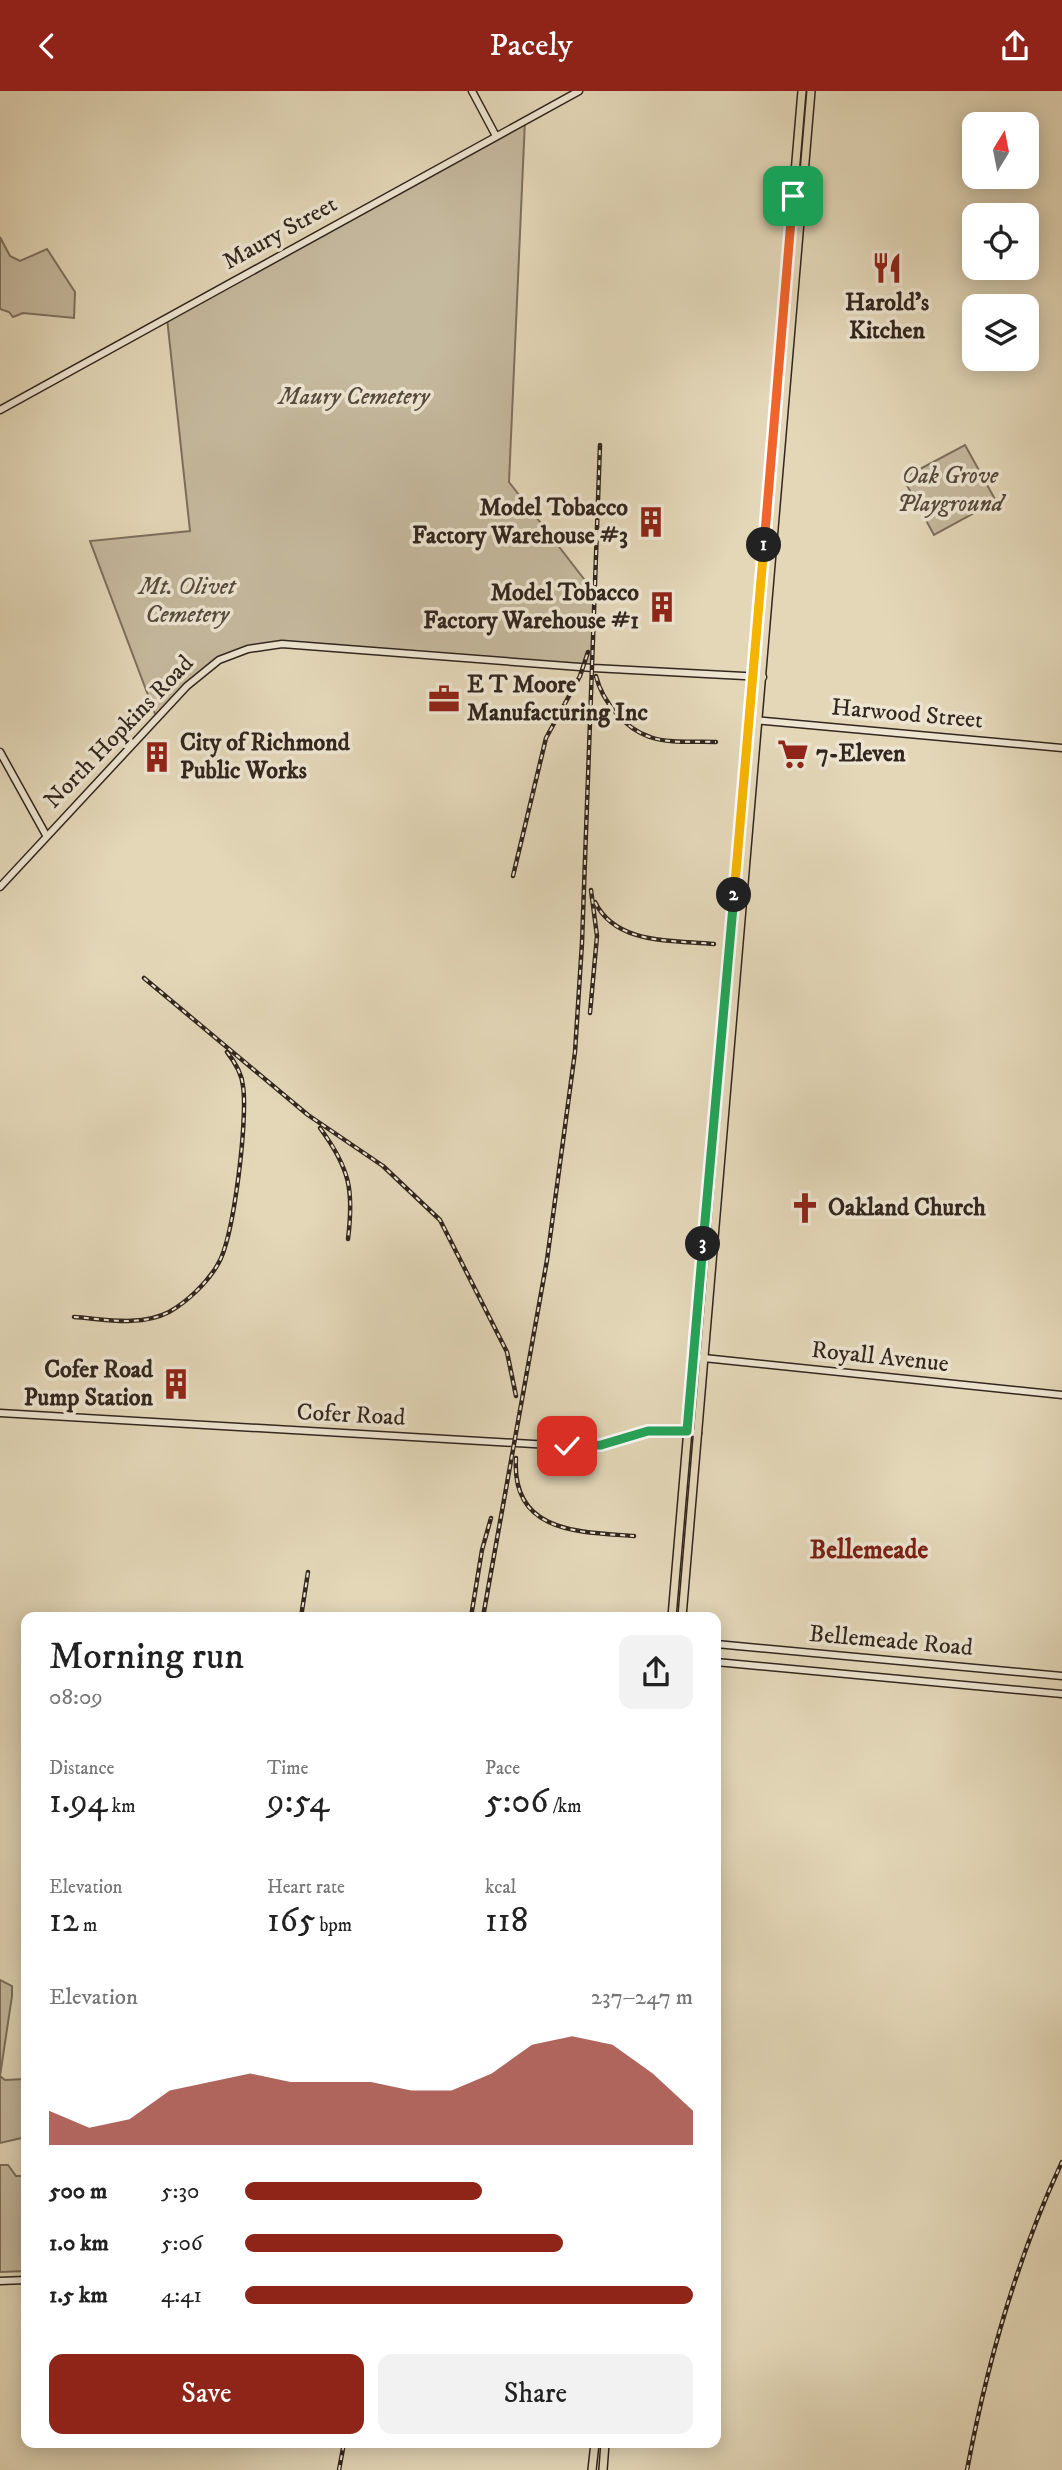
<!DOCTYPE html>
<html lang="en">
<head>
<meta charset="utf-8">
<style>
	body { margin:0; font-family:"IM FELL DW Pica",serif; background:#f2f2f2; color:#222; height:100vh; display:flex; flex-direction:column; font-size:26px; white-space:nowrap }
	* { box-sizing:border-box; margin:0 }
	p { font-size:23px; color:#767676 }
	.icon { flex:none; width:38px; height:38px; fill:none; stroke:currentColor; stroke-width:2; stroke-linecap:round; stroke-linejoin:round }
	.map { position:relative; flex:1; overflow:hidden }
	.panel { position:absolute; left:21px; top:1521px; width:700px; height:836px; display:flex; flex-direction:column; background:#fff; border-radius:14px; box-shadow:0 4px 18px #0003 }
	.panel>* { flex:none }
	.needle { width:46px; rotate:10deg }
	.fabs { position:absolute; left:962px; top:21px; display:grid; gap:14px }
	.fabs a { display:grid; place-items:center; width:77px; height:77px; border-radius:14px; background:#fff; box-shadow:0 4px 18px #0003; font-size:35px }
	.pin { position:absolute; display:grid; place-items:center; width:60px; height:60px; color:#fff; margin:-30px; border-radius:14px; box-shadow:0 4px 10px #0006 }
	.km { position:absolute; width:35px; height:35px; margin:-18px; border-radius:50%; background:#222; color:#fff; font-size:19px; line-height:35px; text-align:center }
	.round { display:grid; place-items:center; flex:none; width:74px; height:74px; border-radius:14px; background:#f2f2f2 }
	.summary { display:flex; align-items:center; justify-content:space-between; height:119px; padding:0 28px }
	h1 { font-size:38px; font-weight:600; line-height:52px }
	.stats { display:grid; grid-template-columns:repeat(3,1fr); gap:10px; height:119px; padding:7px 28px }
	.stats div { display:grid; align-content:center }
	.stats b { font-size:35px; font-weight:600 }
	.stats small { font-size:19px; font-weight:400 }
	.stats p { font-size:19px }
	.chart { height:196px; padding:14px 28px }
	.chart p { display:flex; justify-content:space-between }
	.chart svg { width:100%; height:126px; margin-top:7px; fill:#8f2418; opacity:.7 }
	.button { display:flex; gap:14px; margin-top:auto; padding:14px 28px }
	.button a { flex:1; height:80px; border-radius:14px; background:#8f2418; color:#fff; font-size:28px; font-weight:600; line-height:80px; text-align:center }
	.button a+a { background:#f2f2f2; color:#222 }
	ul { padding:0 28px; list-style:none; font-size:23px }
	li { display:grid; grid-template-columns:112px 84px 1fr; align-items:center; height:52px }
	li i { height:18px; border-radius:9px; background:#8f2418 }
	header { display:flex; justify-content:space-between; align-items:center; height:91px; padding:0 28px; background:#8f2418; color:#fff; font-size:32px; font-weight:600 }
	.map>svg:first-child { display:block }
</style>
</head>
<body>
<header><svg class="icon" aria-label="back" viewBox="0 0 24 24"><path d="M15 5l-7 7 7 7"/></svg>Pacely<svg class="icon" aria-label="share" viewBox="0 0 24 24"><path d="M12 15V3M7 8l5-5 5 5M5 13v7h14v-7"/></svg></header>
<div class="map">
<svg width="1062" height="2379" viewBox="0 0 1062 2379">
	<rect width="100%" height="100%" fill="#e3d7b8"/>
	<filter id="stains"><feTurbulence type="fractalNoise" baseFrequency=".00286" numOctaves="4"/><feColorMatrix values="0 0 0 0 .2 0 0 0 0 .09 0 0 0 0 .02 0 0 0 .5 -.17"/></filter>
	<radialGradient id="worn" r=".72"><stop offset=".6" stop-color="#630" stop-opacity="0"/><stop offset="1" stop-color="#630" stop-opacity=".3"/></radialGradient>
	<g fill="#c5b99e" stroke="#7c705e" stroke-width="2">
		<path d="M 525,29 L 509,391 L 594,501 L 592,576 L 307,554 C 277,556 244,556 217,572 C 194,585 176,609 157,628 L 90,450 L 190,440 L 167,227 Z"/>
		<path d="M 0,146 L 10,165 L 20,170 L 47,158 L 75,201 L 74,227 L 23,222 L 13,226 L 9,221 L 0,218 Z"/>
		<path d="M 965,354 L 996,410 L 934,444 L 903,387 Z"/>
		<path d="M 0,1889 L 12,1895 L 12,1905 L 0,1985 L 5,1989 L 26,1988 L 26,2046 L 0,2052 Z"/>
		<path d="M 0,2074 L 8,2074 L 16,2085 L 26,2085 L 26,2180 L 0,2181 Z"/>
	</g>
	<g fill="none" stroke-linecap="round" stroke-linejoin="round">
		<defs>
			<g id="secondary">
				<path d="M 472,0 L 496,45"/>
				<path d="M 0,319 L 579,0"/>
				<path d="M 754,629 L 1062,657"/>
				<path d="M 0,661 L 46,744"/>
				<path d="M 0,796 L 187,595 L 219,569 L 248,558 L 282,553 L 593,577 L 763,586"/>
				<path d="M 694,1266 L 1062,1304"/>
				<path d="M 0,1322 L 567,1355 L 601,1354 L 648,1340 L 698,1342"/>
				<path d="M 716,1553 L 1062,1585"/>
				<path d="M 716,1571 L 1062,1603"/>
				<path d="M 0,2190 L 26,2189"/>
			</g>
			<g id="primary">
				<path d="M 672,1526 L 802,0"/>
				<path d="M 682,1526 L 811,0"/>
				<path d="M 592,2379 L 595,2352"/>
				<path d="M 603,2379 L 605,2352"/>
			</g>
		</defs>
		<use href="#secondary" stroke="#32261e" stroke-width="9"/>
		<use href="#primary" stroke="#32261e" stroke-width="10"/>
		<use href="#secondary" stroke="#ede5d1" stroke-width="6"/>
		<use href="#primary" stroke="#e3d7b8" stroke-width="7"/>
		<defs>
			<g id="rail">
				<path d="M 596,585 C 602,610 625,638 650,646 C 669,653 696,650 716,651"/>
				<path d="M 513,785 L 546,647 L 580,585 L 588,561"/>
				<path d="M 595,811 C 616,854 672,849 714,853"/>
				<path d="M 144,887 L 308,1024 L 383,1075 L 440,1129 L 507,1261 L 516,1305"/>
				<path d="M 590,922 L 597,845 L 591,799"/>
				<path d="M 320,1037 C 350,1078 354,1099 348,1148"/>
				<path d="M 74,1226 C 104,1228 140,1236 169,1221 C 187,1211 208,1191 218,1173 C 234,1147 248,1027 243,995 C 242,983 234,970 227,961"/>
				<path d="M 516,1367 C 511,1443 581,1441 634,1445"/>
				<path d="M 301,1526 L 308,1481"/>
				<path d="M 471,1526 L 482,1459 L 491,1427"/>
				<path d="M 483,1526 L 547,1169 L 575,961 L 582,852 L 600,354"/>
				<path d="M 339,2379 L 344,2352"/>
				<path d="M 967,2379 C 987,2273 1016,2169 1062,2071"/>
			</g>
		</defs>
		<use href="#rail" stroke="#32261e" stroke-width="4.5"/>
		<use href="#rail" stroke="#ede5d1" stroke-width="2" stroke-dasharray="5" stroke-linecap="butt"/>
	</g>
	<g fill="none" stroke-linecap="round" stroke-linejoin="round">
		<defs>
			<path id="split-1" d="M 764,454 L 793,105"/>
			<path id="split-2" d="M 734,804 L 764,454"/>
			<path id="split-3" d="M 703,1153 L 734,804"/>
			<path id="split-4" d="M 567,1355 L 601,1354 L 648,1340 L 687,1340 L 703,1153"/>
		</defs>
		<use href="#split-1" stroke="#fff" stroke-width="14"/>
		<use href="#split-2" stroke="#fff" stroke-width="14"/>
		<use href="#split-3" stroke="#fff" stroke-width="14"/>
		<use href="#split-4" stroke="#fff" stroke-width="14"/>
		<use href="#split-1" stroke="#f0652b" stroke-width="9"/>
		<use href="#split-2" stroke="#f5b400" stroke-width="9"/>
		<use href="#split-3" stroke="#22a559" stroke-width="9"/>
		<use href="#split-4" stroke="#22a559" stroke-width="9"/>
	</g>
	<defs>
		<symbol id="restaurant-bare" viewBox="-9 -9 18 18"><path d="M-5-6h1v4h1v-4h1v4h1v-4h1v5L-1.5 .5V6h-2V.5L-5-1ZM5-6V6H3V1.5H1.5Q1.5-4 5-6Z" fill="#8f2418" stroke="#ede5d1" stroke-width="2.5" paint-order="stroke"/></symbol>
		<symbol id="building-bare" viewBox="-9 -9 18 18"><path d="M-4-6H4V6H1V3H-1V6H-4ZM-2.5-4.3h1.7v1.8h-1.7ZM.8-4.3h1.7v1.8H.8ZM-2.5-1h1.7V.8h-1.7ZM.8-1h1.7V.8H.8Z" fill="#8f2418" stroke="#ede5d1" stroke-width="2.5" paint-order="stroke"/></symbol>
		<symbol id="office-bare" viewBox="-9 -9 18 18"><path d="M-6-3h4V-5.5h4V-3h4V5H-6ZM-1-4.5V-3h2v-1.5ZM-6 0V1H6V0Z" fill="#8f2418" stroke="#ede5d1" stroke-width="2.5" paint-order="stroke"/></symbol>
		<symbol id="supermarket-bare" viewBox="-9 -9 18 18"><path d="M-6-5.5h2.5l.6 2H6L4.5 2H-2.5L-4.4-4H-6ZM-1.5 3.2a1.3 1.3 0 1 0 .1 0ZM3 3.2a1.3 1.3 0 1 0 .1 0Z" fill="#8f2418" stroke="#ede5d1" stroke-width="2.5" paint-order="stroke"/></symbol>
		<symbol id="church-bare" viewBox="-9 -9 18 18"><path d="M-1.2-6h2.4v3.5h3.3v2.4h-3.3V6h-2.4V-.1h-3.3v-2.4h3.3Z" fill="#8f2418" stroke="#ede5d1" stroke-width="2.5" paint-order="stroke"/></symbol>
	</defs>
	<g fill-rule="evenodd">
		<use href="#restaurant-bare" x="865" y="155" width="44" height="44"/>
		<use href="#building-bare" x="629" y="409" width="44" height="44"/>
		<use href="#building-bare" x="640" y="494" width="44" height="44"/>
		<use href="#office-bare" x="422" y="586" width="44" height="44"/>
		<use href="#supermarket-bare" x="771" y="641" width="44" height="44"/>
		<use href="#building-bare" x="135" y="644" width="44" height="44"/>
		<use href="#church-bare" x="783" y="1095" width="44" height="44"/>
		<use href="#building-bare" x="154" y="1271" width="44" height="44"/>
	</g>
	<g text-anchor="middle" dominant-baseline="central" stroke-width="7" stroke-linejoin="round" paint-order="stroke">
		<g font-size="24" fill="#32261e" stroke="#ede5d1">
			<text transform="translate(280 142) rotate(-29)">Maury Street</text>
			<text transform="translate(907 623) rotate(5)">Harwood Street</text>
			<text transform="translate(119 641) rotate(-46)">North Hopkins Road</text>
			<text transform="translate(880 1266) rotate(6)">Royall Avenue</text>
			<text transform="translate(351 1324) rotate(3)">Cofer Road</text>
			<text transform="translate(891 1550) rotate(5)">Bellemeade Road</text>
		</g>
		<g font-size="24" font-weight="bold" fill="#32261e" stroke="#ede5d1" text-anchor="start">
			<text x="887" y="212" text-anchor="middle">Harold's<tspan x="887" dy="28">Kitchen</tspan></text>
			<text x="628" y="417" text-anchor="end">Model Tobacco<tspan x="628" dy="28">Factory Warehouse #3</tspan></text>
			<text x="639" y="502" text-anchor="end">Model Tobacco<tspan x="639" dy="28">Factory Warehouse #1</tspan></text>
			<text x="467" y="594">E T Moore<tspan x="467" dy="28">Manufacturing Inc</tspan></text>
			<text x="180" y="652">City of Richmond<tspan x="180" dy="28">Public Works</tspan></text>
			<text x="816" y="663">7-Eleven</text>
			<text x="828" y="1117">Oakland Church</text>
			<text x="153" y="1279" text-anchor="end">Cofer Road<tspan x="153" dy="28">Pump Station</tspan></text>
		</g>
		<g font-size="24" font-style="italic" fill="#574b3e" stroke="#ede5d1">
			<text x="354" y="306">Maury Cemetery</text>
			<text x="950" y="385">Oak Grove<tspan x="950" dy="28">Playground</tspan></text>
			<text x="187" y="496">Mt. Olivet<tspan x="187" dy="28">Cemetery</tspan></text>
		</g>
		<g font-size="26" font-weight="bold" fill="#7a1f14" stroke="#ede5d1">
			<text x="869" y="1459">Bellemeade</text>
		</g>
	</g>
	<rect width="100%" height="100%" filter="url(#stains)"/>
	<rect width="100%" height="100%" fill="url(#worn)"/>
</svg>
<div class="fabs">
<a><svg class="needle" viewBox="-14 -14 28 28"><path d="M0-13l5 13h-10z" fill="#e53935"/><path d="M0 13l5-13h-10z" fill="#767676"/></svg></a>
<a><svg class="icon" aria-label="locate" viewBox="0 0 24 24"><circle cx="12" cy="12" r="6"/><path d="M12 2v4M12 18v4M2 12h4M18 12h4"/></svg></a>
<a><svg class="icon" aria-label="layers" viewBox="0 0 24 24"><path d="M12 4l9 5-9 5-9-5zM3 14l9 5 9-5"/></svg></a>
</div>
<div class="pin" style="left:793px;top:105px;background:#1e9e55"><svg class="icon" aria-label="arrive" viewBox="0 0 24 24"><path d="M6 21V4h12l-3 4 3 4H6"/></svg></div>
<div class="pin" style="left:567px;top:1355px;background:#d93025"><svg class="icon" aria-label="check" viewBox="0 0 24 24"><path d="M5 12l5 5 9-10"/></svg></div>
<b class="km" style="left:764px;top:454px">1</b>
<b class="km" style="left:734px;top:804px">2</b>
<b class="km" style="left:703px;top:1153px">3</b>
<section class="panel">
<div class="summary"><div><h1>Morning run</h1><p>08:09</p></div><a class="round"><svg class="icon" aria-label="share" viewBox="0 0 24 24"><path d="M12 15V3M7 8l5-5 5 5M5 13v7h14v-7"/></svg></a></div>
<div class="stats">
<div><p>Distance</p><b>1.94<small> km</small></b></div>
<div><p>Time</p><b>9:54</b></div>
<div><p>Pace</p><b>5:06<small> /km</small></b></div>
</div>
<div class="stats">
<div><p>Elevation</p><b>12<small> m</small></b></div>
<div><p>Heart rate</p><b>165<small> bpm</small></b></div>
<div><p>kcal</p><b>118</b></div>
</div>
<div class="chart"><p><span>Elevation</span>237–247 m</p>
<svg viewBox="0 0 160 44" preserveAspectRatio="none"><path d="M0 44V32L10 38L20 35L30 25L40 22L50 19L60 22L70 22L80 22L90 25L100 25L110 19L120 9L130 6L140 9L150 19L160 32V44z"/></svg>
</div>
<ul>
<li><b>500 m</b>5:30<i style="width:53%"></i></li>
<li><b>1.0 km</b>5:06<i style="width:71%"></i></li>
<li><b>1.5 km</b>4:41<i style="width:100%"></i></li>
</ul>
<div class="button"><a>Save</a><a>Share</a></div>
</section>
</div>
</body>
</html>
